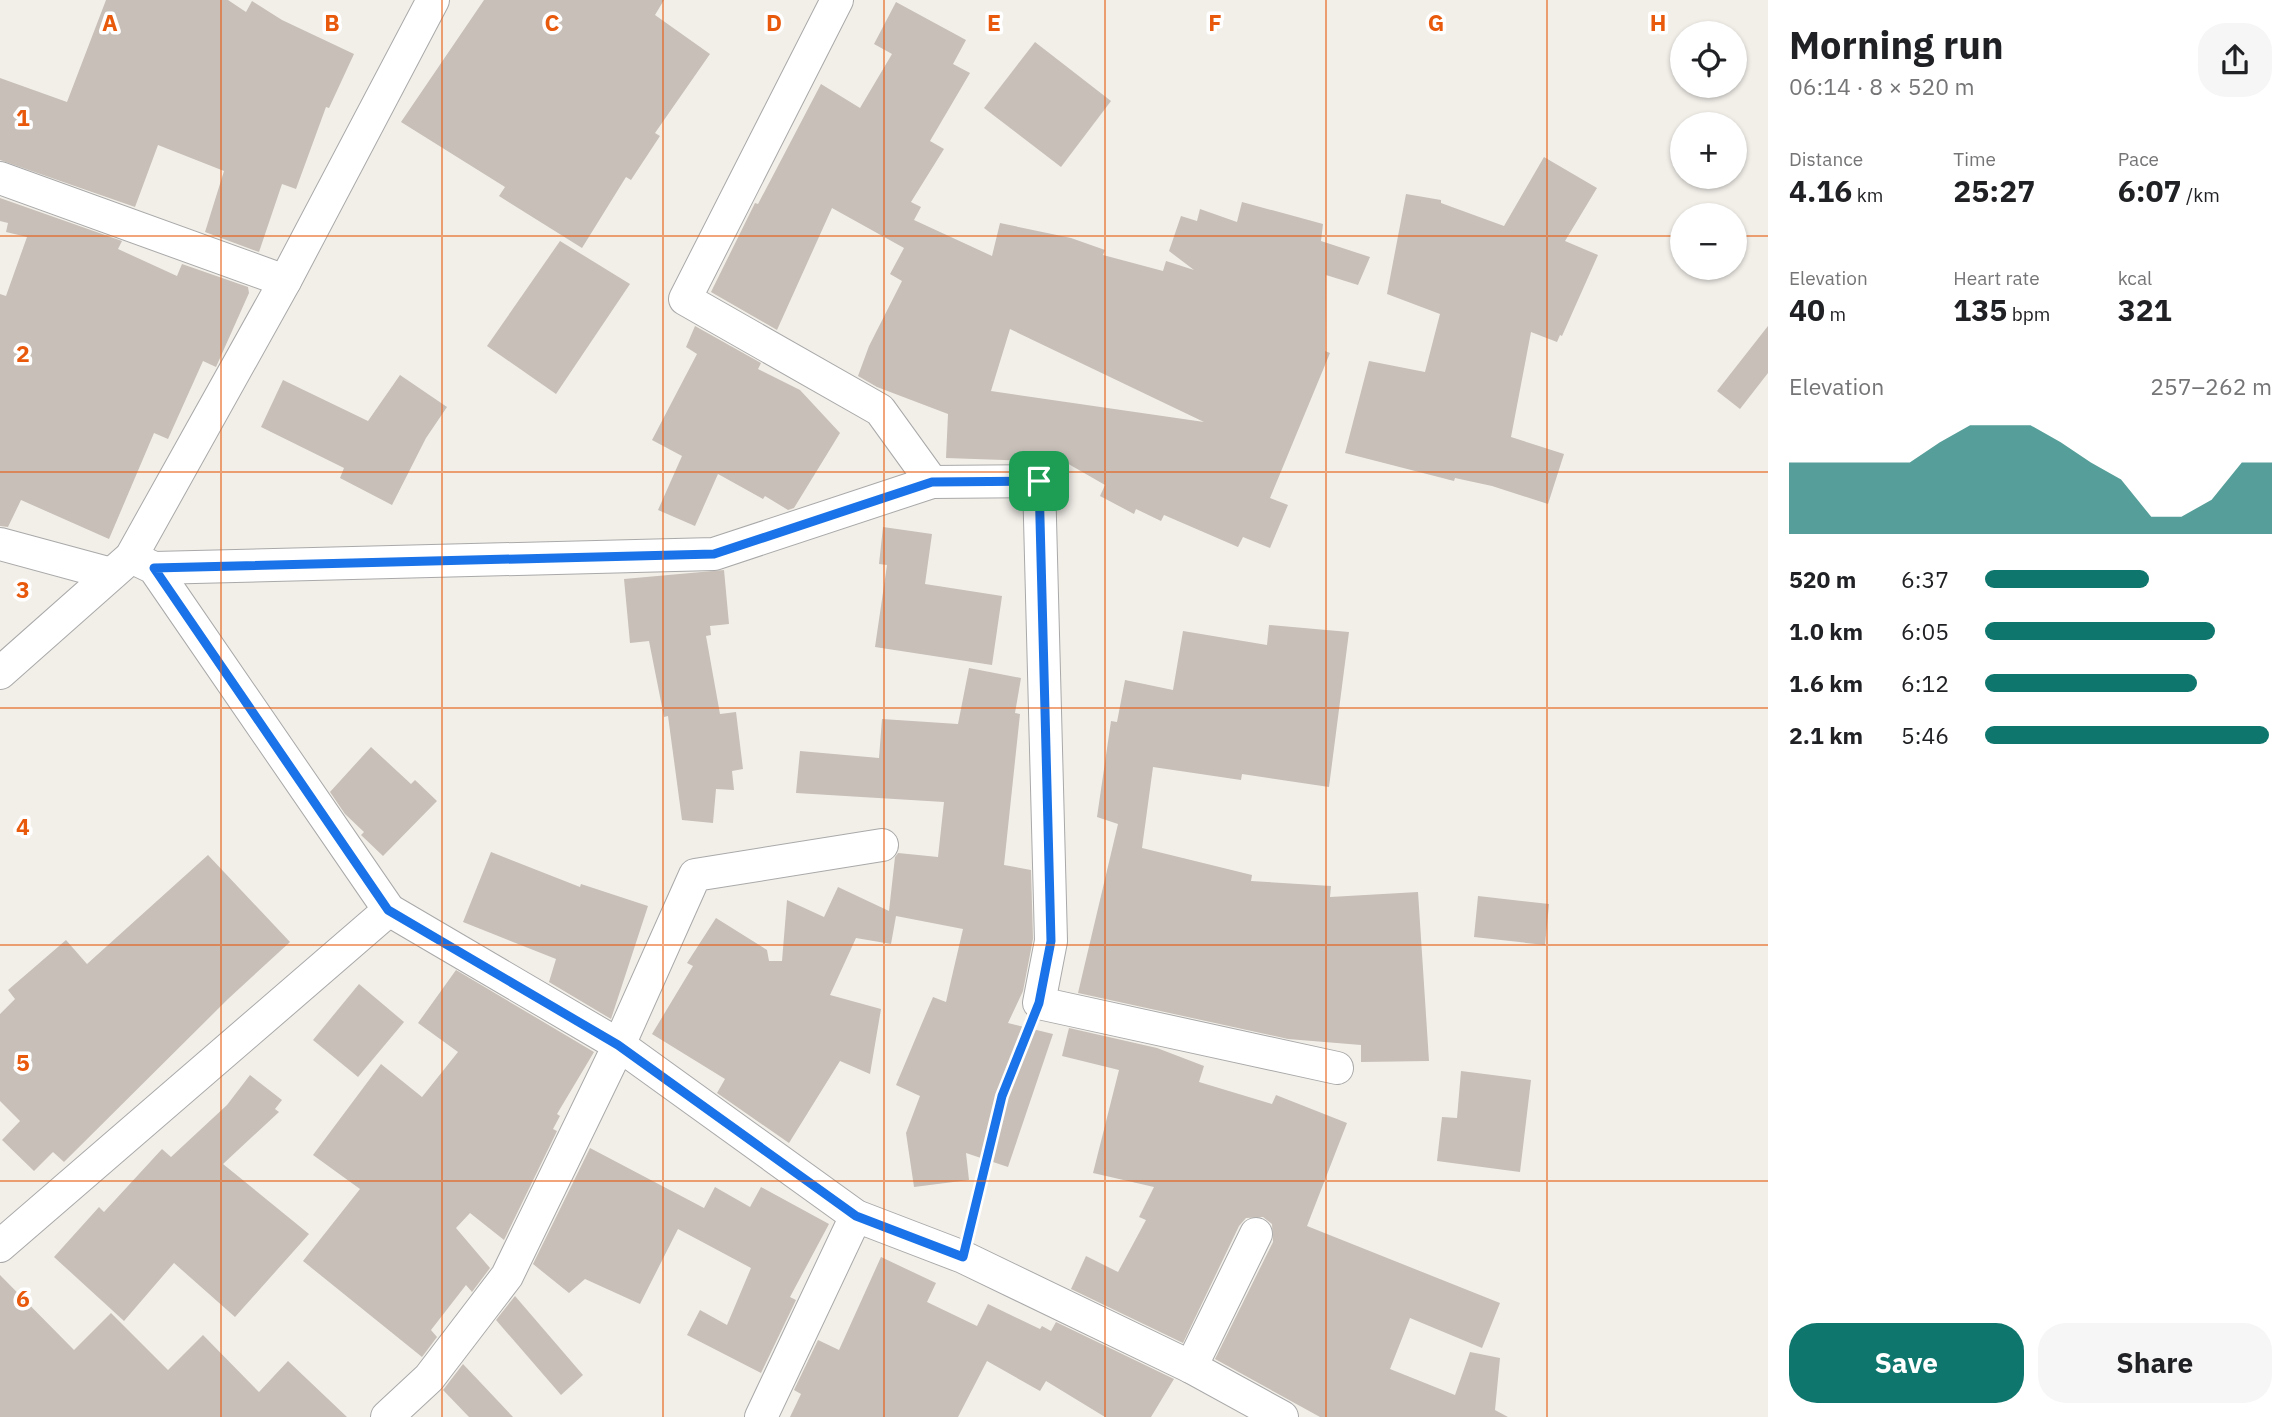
<!DOCTYPE html>
<html lang="en">
<head>
<meta charset="utf-8">
<style>
	body { margin:0; font-family:"IBM Plex Sans",sans-serif; background:#f6f6f6; color:#202124; height:100vh; display:flex; flex-direction:column; font-size:26px; white-space:nowrap }
	* { box-sizing:border-box; margin:0 }
	p { font-size:23px; color:#757577 }
	.icon { flex:none; width:38px; height:38px; fill:none; stroke:currentColor; stroke-width:2; stroke-linecap:round; stroke-linejoin:round }
	.map { position:relative; flex:1; overflow:hidden }
	.drawer { display:flex; flex-direction:column; background:#fff; width:525px }
	.drawer>* { flex:none }
	.controls { position:absolute; left:1670px; top:21px; display:grid; gap:14px }
	.controls a { display:grid; place-items:center; width:77px; height:77px; border-radius:50%; background:#fff; box-shadow:0 2px 5px #0004; font-size:35px }
	.pin { position:absolute; display:grid; place-items:center; width:60px; height:60px; color:#fff; margin:-30px; border-radius:14px; box-shadow:0 4px 10px #0006 }
	.round { display:grid; place-items:center; flex:none; width:74px; height:74px; border-radius:28px; background:#f6f6f6 }
	.head { display:flex; align-items:center; justify-content:space-between; height:119px; padding:0 21px }
	h1 { font-size:38px; font-weight:800; line-height:52px }
	.figures { display:grid; grid-template-columns:repeat(3,1fr); gap:10px; height:119px; padding:7px 21px }
	.figures div { display:grid; align-content:center }
	.figures b { font-size:30px; font-weight:800 }
	.figures small { font-size:19px; font-weight:400 }
	.figures p { font-size:19px }
	.chart { height:196px; padding:14px 21px }
	.chart p { display:flex; justify-content:space-between }
	.chart svg { width:100%; height:126px; margin-top:7px; fill:#0f766e; opacity:.7 }
	.action { display:flex; gap:14px; margin-top:auto; padding:14px 21px }
	.action a { flex:1; height:80px; border-radius:28px; background:#0f766e; color:#fff; font-size:28px; font-weight:800; line-height:80px; text-align:center }
	.action a+a { background:#f6f6f6; color:#202124 }
	ul { padding:0 21px; list-style:none; font-size:23px }
	li { display:grid; grid-template-columns:112px 84px 1fr; align-items:center; height:52px }
	li i { height:18px; border-radius:9px; background:#0f766e }
	main { display:flex; flex:1; min-height:0 }
	.map>svg:first-child { display:block }
</style>
</head>
<body>
<main>
<div class="map">
<svg width="1768" height="1417" viewBox="0 0 1768 1417">
	<rect width="100%" height="100%" fill="#f2efe9"/>
	<g fill="#c7bfb8" fill-rule="evenodd">
		<path d="M 106,0 L 228,0 L 246,12 L 252,1 L 282,20 L 354,54 L 329,108 L 326,107 L 296,189 L 282,184 L 259,252 L 205,232 L 224,171 L 158,145 L 135,207 L 0,160 L 0,78 L 67,102 Z"/>
		<path d="M 484,0 L 664,0 L 655,15 L 710,54 L 655,133 L 660,136 L 631,180 L 626,177 L 582,248 L 499,196 L 505,187 L 401,122 Z"/>
		<path d="M 896,2 L 966,40 L 953,64 L 970,73 L 930,141 L 944,149 L 911,202 L 921,207 L 914,220 L 992,256 L 1000,223 L 1071,238 L 1105,250 L 1103,255 L 1163,271 L 1166,261 L 1194,270 L 1169,251 L 1181,216 L 1197,221 L 1200,209 L 1237,222 L 1242,202 L 1323,224 L 1321,241 L 1370,257 L 1358,285 L 1326,275 L 1325,351 L 1330,353 L 1270,498 L 1288,505 L 1270,548 L 1243,537 L 1238,547 L 1164,515 L 1161,521 L 1136,509 L 1134,514 L 1100,496 L 1105,485 L 1065,462 L 946,458 L 948,414 L 877,387 L 858,376 L 869,346 L 902,281 L 890,274 L 904,248 L 832,208 L 777,330 L 711,292 L 755,203 L 758,204 L 821,84 L 860,108 L 892,54 L 874,44 ZM 1010,329 L 1204,422 L 991,391 Z"/>
		<path d="M 1035,42 L 1111,101 L 1061,167 L 984,108 Z"/>
		<path d="M 1544,157 L 1597,188 L 1565,241 L 1598,255 L 1562,336 L 1560,335 L 1557,342 L 1531,332 L 1511,437 L 1564,454 L 1548,504 L 1492,486 L 1455,478 L 1454,481 L 1345,453 L 1369,361 L 1425,372 L 1440,314 L 1387,294 L 1406,194 L 1441,200 L 1441,203 L 1504,226 Z"/>
		<path d="M 0,198 L 122,241 L 118,249 L 177,276 L 182,264 L 248,287 L 249,293 L 216,367 L 203,361 L 168,439 L 154,433 L 109,539 L 21,500 L 8,527 L 0,526 L 0,294 L 6,296 L 27,237 L 6,232 L 8,223 L 0,221 Z"/>
		<path d="M 560,241 L 630,284 L 556,394 L 487,346 Z"/>
		<path d="M 695,326 L 761,363 L 758,369 L 800,390 L 840,433 L 794,508 L 788,510 L 765,496 L 763,499 L 718,474 L 695,526 L 658,510 L 682,456 L 652,440 L 697,354 L 686,347 Z"/>
		<path d="M 1768,326 L 1768,373 L 1740,409 L 1717,391 Z"/>
		<path d="M 400,375 L 447,407 L 426,438 L 392,505 L 340,478 L 344,468 L 261,427 L 283,380 L 368,421 Z"/>
		<path d="M 883,527 L 932,534 L 925,584 L 1002,596 L 992,665 L 875,647 L 887,565 L 879,564 Z"/>
		<path d="M 724,570 L 729,624 L 710,626 L 711,635 L 706,636 L 720,714 L 736,712 L 743,769 L 732,771 L 734,790 L 716,789 L 713,823 L 682,820 L 668,716 L 664,717 L 649,641 L 630,643 L 624,579 Z"/>
		<path d="M 1269,625 L 1349,632 L 1329,787 L 1242,774 L 1241,780 L 1153,767 L 1142,848 L 1252,875 L 1251,881 L 1331,886 L 1330,897 L 1418,892 L 1429,1061 L 1361,1062 L 1361,1045 L 1288,1039 L 1078,993 L 1118,824 L 1097,817 L 1111,721 L 1117,722 L 1125,680 L 1173,690 L 1183,631 L 1267,645 Z"/>
		<path d="M 969,668 L 1021,678 L 1015,713 L 1020,714 L 1004,865 L 1031,870 L 1033,939 L 1023,991 L 1008,1023 L 1053,1034 L 1008,1167 L 966,1153 L 969,1180 L 914,1187 L 906,1133 L 920,1096 L 896,1085 L 933,997 L 946,1002 L 963,929 L 896,916 L 891,944 L 856,938 L 830,995 L 881,1009 L 870,1074 L 840,1061 L 789,1143 L 717,1093 L 725,1079 L 652,1034 L 693,966 L 687,963 L 716,918 L 767,950 L 769,961 L 782,961 L 787,900 L 824,917 L 838,887 L 889,911 L 895,857 L 898,853 L 938,857 L 944,802 L 796,793 L 800,751 L 879,758 L 882,719 L 958,724 Z"/>
		<path d="M 371,747 L 411,784 L 415,780 L 437,801 L 383,856 L 361,835 L 364,832 L 345,814 L 330,792 Z"/>
		<path d="M 491,852 L 580,887 L 581,884 L 648,906 L 611,1019 L 549,982 L 556,959 L 463,922 Z"/>
		<path d="M 208,855 L 290,942 L 228,999 L 64,1162 L 53,1152 L 34,1171 L 2,1140 L 20,1121 L 0,1101 L 0,1014 L 15,999 L 8,990 L 66,940 L 87,964 Z"/>
		<path d="M 1478,896 L 1549,904 L 1545,945 L 1474,937 Z"/>
		<path d="M 456,970 L 594,1052 L 557,1114 L 560,1116 L 553,1129 L 557,1131 L 504,1240 L 470,1213 L 456,1228 L 490,1268 L 472,1292 L 466,1285 L 431,1330 L 437,1337 L 422,1357 L 303,1261 L 360,1189 L 313,1155 L 381,1064 L 422,1097 L 458,1052 L 418,1023 Z"/>
		<path d="M 359,984 L 404,1022 L 358,1077 L 313,1040 Z"/>
		<path d="M 1069,1028 L 1157,1048 L 1204,1066 L 1199,1082 L 1272,1104 L 1276,1095 L 1347,1123 L 1307,1226 L 1500,1303 L 1482,1348 L 1410,1318 L 1390,1369 L 1455,1395 L 1470,1352 L 1500,1358 L 1495,1410 L 1508,1417 L 1320,1417 L 1215,1359 L 1273,1242 L 1272,1224 L 1263,1217 L 1246,1218 L 1239,1226 L 1183,1343 L 1071,1289 L 1086,1256 L 1118,1272 L 1146,1220 L 1139,1217 L 1154,1187 L 1093,1173 L 1119,1070 L 1062,1056 Z"/>
		<path d="M 1461,1071 L 1531,1080 L 1520,1172 L 1437,1161 L 1442,1117 L 1457,1118 Z"/>
		<path d="M 250,1075 L 282,1100 L 275,1109 L 279,1112 L 223,1164 L 309,1234 L 235,1317 L 174,1263 L 124,1321 L 54,1257 L 99,1207 L 104,1212 L 162,1149 L 171,1157 L 227,1105 Z"/>
		<path d="M 590,1148 L 704,1208 L 715,1187 L 750,1207 L 761,1187 L 829,1224 L 790,1297 L 796,1300 L 761,1373 L 687,1335 L 700,1310 L 727,1325 L 751,1268 L 678,1229 L 640,1304 L 585,1279 L 569,1293 L 533,1264 Z"/>
		<path d="M 881,1257 L 936,1283 L 927,1302 L 977,1326 L 988,1304 L 1040,1329 L 1042,1326 L 1051,1331 L 1056,1322 L 1174,1379 L 1151,1417 L 1105,1417 L 1046,1381 L 1040,1391 L 987,1361 L 958,1417 L 790,1417 L 801,1394 L 794,1390 L 818,1340 L 839,1350 Z"/>
		<path d="M 0,1275 L 74,1350 L 111,1313 L 168,1370 L 203,1335 L 259,1392 L 288,1361 L 347,1417 L 0,1417 Z"/>
		<path d="M 515,1296 L 583,1375 L 561,1395 L 496,1320 Z"/>
		<path d="M 463,1364 L 513,1417 L 469,1417 L 443,1390 Z"/>
	</g>
	<g fill="none" stroke-linecap="round" stroke-linejoin="round">
		<defs>
			<g id="street">
				<path d="M 837,0 L 685,299 L 880,410 L 932,482"/>
				<path d="M 0,178 L 285,281"/>
				<path d="M 0,544 L 111,574"/>
				<path d="M 131,557 L 154,568 L 389,910 L 619,1045 L 856,1216 L 963,1257 L 1191,1367 L 1282,1417"/>
				<path d="M 154,568 L 714,554 L 932,482 L 1039,481 L 1051,941 L 1039,1003 L 1337,1068"/>
				<path d="M 0,673 L 131,557 L 285,281 L 433,0"/>
				<path d="M 0,1246 L 389,910"/>
				<path d="M 1191,1367 L 1256,1234"/>
				<path d="M 387,1417 L 429,1378 L 507,1276 L 619,1045 L 695,875 L 882,845"/>
				<path d="M 761,1417 L 856,1216"/>
			</g>
		</defs>
		<use href="#street" stroke="#a9a9a9" stroke-width="34"/>
		<path stroke="#fa8072" stroke-width="4.5" stroke-dasharray="3.5 3.5" stroke-linecap="butt" d="M 971,1226 L 1002,1096 L 1027,1033"/>
		<use href="#street" stroke="#fff" stroke-width="32"/>
	</g>
	<g fill="none" stroke-linecap="round" stroke-linejoin="round">
		<defs>
			<path id="route" d="M 1039,481 L 1051,941 L 1039,1003 L 1002,1096 L 963,1257 L 856,1216 L 618,1045 L 388,910 L 154,568 L 714,554 L 932,482 Z"/>
		</defs>
		<use href="#route" stroke="#fff" stroke-width="14"/>
		<use href="#route" stroke="#1a73e8" stroke-width="9"/>
	</g>
	<path fill="none" stroke="#e8590c" stroke-width="2" stroke-opacity="0.55" d="M 221,0 L 221,1417M 442,0 L 442,1417M 663,0 L 663,1417M 884,0 L 884,1417M 1105,0 L 1105,1417M 1326,0 L 1326,1417M 1547,0 L 1547,1417M 0,236 L 1682,236M 1734,236 L 1768,236M 0,472 L 1768,472M 0,708 L 1768,708M 0,945 L 1768,945M 0,1181 L 1768,1181"/>
	<g font-size="23" text-anchor="middle" font-weight="bold" fill="#e8590c" stroke="#fff" stroke-width="7" stroke-linejoin="round" paint-order="stroke">
		<text x="110" y="31">A</text>
		<text x="332" y="31">B</text>
		<text x="552" y="31">C</text>
		<text x="774" y="31">D</text>
		<text x="994" y="31">E</text>
		<text x="1215" y="31">F</text>
		<text x="1436" y="31">G</text>
		<text x="1658" y="31">H</text>
		<text x="23" y="126">1</text>
		<text x="23" y="362">2</text>
		<text x="23" y="598">3</text>
		<text x="23" y="835">4</text>
		<text x="23" y="1071">5</text>
		<text x="23" y="1307">6</text>
	</g>
</svg>
<div class="controls">
<a><svg class="icon" aria-label="locate" viewBox="0 0 24 24"><circle cx="12" cy="12" r="6"/><path d="M12 2v4M12 18v4M2 12h4M18 12h4"/></svg></a>
<a>+</a>
<a>−</a>
</div>
<div class="pin" style="left:1039px;top:481px;background:#1e9e55"><svg class="icon" aria-label="arrive" viewBox="0 0 24 24"><path d="M6 21V4h12l-3 4 3 4H6"/></svg></div>
</div>
<section class="drawer">
<div class="head"><div><h1>Morning run</h1><p>06:14 · 8 × 520 m</p></div><a class="round"><svg class="icon" aria-label="share" viewBox="0 0 24 24"><path d="M12 15V3M7 8l5-5 5 5M5 13v7h14v-7"/></svg></a></div>
<div class="figures">
<div><p>Distance</p><b>4.16<small> km</small></b></div>
<div><p>Time</p><b>25:27</b></div>
<div><p>Pace</p><b>6:07<small> /km</small></b></div>
</div>
<div class="figures">
<div><p>Elevation</p><b>40<small> m</small></b></div>
<div><p>Heart rate</p><b>135<small> bpm</small></b></div>
<div><p>kcal</p><b>321</b></div>
</div>
<div class="chart"><p><span>Elevation</span>257–262 m</p>
<svg viewBox="0 0 160 44" preserveAspectRatio="none"><path d="M0 44V19L10 19L20 19L30 19L40 19L50 12L60 6L70 6L80 6L90 12L100 19L110 25L120 38L130 38L140 32L150 19L160 19V44z"/></svg>
</div>
<ul>
<li><b>520 m</b>6:37<i style="width:57%"></i></li>
<li><b>1.0 km</b>6:05<i style="width:80%"></i></li>
<li><b>1.6 km</b>6:12<i style="width:74%"></i></li>
<li><b>2.1 km</b>5:46<i style="width:99%"></i></li>
</ul>
<div class="action"><a>Save</a><a>Share</a></div>
</section>
</main>
</body>
</html>
